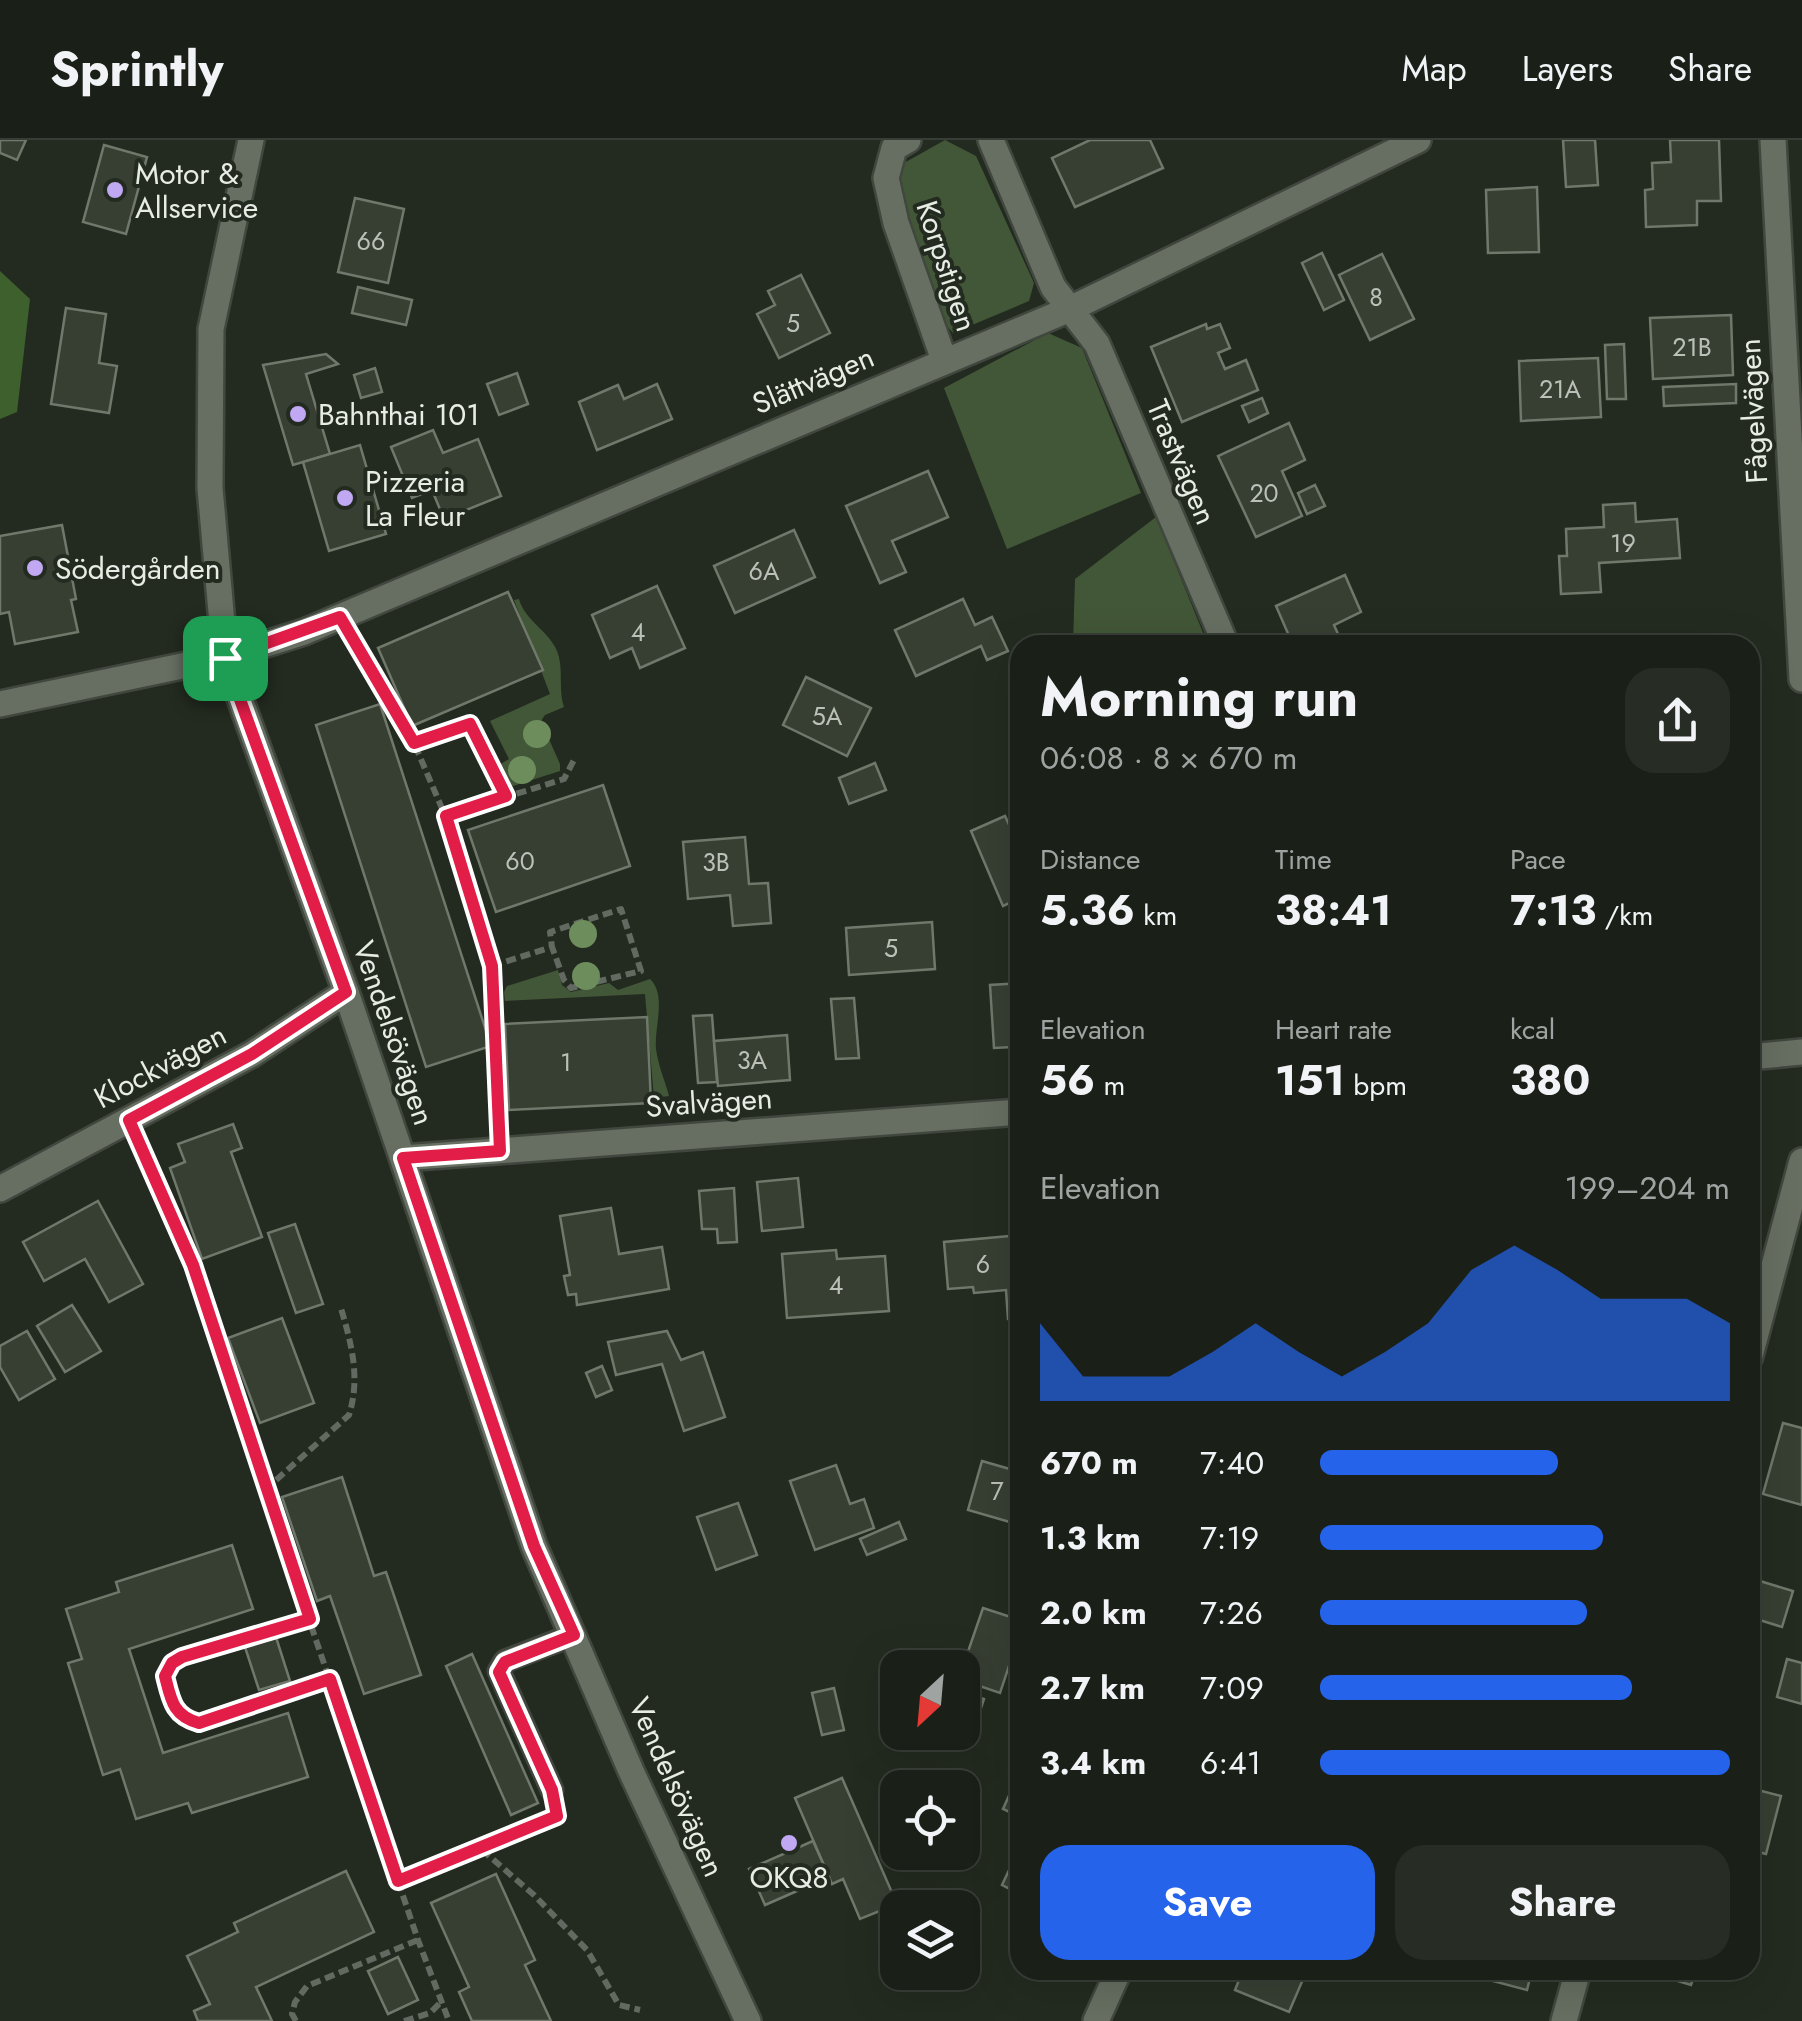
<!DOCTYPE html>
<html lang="en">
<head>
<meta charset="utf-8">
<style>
	body { margin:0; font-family:Jost,sans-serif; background:#272d25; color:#f1f3f6; height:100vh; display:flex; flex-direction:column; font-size:38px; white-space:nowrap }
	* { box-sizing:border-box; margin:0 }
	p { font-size:32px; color:#9fa3a2 }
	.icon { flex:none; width:55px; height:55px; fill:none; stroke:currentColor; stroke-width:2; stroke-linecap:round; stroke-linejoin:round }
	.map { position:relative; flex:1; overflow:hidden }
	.side { position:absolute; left:1010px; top:495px; width:750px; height:1345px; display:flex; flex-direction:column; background:#1a2018; border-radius:30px; box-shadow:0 10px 40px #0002,0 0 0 2px #383e37 }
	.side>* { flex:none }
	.needle { width:65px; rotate:206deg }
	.buttons { position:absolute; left:880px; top:1510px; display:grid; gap:20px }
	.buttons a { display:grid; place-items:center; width:100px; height:100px; border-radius:20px; background:#1a2018; box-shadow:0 10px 40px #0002,0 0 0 2px #383e37; font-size:50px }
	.pin { position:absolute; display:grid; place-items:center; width:85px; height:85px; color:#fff; margin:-42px; border-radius:20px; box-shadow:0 5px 15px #0006 }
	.round { display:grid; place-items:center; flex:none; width:105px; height:105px; border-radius:30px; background:#272d25 }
	.head { display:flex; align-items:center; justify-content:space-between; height:170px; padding:0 30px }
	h1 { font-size:55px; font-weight:700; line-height:75px }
	.figures { display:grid; grid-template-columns:repeat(3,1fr); gap:15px; height:170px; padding:10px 30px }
	.figures div { display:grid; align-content:center }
	.figures b { font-size:42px; font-weight:700 }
	.figures small { font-size:28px; font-weight:400 }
	.figures p { font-size:28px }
	.chart { height:280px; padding:20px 30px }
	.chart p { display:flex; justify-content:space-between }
	.chart svg { width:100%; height:180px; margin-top:10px; fill:#2563eb; opacity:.7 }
	.action { display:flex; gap:20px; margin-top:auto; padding:20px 30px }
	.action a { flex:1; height:115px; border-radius:30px; background:#2563eb; color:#fff; font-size:40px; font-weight:700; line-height:115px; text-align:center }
	.action a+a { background:#272d25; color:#f1f3f6 }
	ul { padding:0 30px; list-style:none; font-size:32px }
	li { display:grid; grid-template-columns:160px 120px 1fr; align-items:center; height:75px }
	li i { height:25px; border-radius:12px; background:#2563eb }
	header { display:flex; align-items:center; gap:60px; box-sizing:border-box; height:140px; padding:0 50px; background:#1a2018; border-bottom:2px solid #383e37 }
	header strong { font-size:48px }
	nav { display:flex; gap:55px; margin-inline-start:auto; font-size:35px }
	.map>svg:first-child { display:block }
</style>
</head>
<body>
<header>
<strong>Sprintly</strong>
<nav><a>Map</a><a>Layers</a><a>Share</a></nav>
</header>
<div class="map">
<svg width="1802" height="1881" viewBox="0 0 1802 1881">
	<rect width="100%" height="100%" fill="#232b20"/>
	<g fill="#425737">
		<path d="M 945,0 L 976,16 L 1034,143 L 1029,161 L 953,193 L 935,172 L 895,42 L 904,23 Z"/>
		<path d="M 1048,193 L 1082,208 L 1141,353 L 1007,409 L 944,248 Z"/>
		<path d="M 1156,377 L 1208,505 L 1073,505 L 1075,439 Z"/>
		<path d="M 519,459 C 525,481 549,491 557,511 C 564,528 558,549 564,567 L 545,575 L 541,581 L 560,624 L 560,631 L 513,646 L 507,643 L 499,625 L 509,619 L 490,581 L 550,554 L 514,460 Z"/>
		<path d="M 558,830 L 562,845 L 571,852 L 609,843 L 618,850 L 650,839 C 667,855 654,887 656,909 C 658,925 665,941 669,956 L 654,958 L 645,854 L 505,861 L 504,852 L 507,846 Z"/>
	</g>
	<path fill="#3e602c" d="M 0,131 L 30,159 L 17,272 L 0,279 Z"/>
	<g fill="#373f33" stroke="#6f786b" stroke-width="2.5">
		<path d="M 0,0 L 26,0 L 17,20 L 0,13 Z"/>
		<path d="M 1150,0 L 1163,28 L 1075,67 L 1052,18 L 1090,0 Z"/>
		<path d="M 1563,0 L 1595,0 L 1598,45 L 1566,47 Z"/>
		<path d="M 1670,0 L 1719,0 L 1721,61 L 1697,61 L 1697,85 L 1646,87 L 1645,50 L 1653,49 L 1652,23 L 1671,22 Z"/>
		<path d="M 104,5 L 147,17 L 126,94 L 83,82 Z"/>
		<path d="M 1537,47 L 1539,112 L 1488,113 L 1486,50 Z"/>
		<path d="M 355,58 L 404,69 L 388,143 L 338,132 Z"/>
		<path d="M 1322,113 L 1344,160 L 1324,170 L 1302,123 Z"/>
		<path d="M 1382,114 L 1414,179 L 1370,200 L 1339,135 Z"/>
		<path d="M 801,135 L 830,193 L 779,218 L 757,174 L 775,165 L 768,151 Z"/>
		<path d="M 358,147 L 412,160 L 406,185 L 352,173 Z"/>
		<path d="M 66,168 L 106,174 L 99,223 L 117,226 L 109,273 L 51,264 Z"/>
		<path d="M 1731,175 L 1733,235 L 1653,239 L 1650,178 Z"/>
		<path d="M 1206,184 L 1207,189 L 1220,184 L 1230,208 L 1218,213 L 1225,229 L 1246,220 L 1258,250 L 1182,282 L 1151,207 Z"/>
		<path d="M 1624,204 L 1626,259 L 1607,259 L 1605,205 Z"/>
		<path d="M 326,214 L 338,224 L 306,234 L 330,314 L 293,325 L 263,225 Z"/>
		<path d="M 1598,218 L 1601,277 L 1521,281 L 1519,221 Z"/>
		<path d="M 375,228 L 382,252 L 361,258 L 354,235 Z"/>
		<path d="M 517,233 L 528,264 L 499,275 L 487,244 Z"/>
		<path d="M 657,244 L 672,279 L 597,310 L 579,262 L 618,245 L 624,259 Z"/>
		<path d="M 1736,244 L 1736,263 L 1664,266 L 1663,247 Z"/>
		<path d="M 1262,258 L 1268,273 L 1249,282 L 1242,266 Z"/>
		<path d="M 1289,283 L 1305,320 L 1282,331 L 1302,376 L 1256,397 L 1218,316 Z"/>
		<path d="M 433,290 L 443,313 L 478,299 L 501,356 L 444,379 L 432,350 L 412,358 L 391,307 Z"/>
		<path d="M 360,305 L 386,394 L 329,411 L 303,322 Z"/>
		<path d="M 928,331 L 948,377 L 892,401 L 906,432 L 880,443 L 846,366 Z"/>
		<path d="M 1315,345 L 1325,366 L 1307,374 L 1298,353 Z"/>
		<path d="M 1635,363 L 1636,382 L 1677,379 L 1680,418 L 1599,423 L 1601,452 L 1561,454 L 1559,416 L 1567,416 L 1566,389 L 1604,387 L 1603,365 Z"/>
		<path d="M 62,385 L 76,459 L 71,460 L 78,492 L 15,504 L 9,472 L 0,474 L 0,396 Z"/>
		<path d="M 794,390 L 815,437 L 735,473 L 714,426 Z"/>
		<path d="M 1345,435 L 1361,472 L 1334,485 L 1343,505 L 1293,505 L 1276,466 Z"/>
		<path d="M 657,446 L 685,508 L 640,528 L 632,508 L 610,518 L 592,475 Z"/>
		<path d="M 508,452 L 543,530 L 412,586 L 378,508 Z"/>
		<path d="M 963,459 L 975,485 L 992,477 L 1008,511 L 987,520 L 981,506 L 916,536 L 895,490 Z"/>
		<path d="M 1651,497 L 1651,505 L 1600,505 L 1600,499 Z"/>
		<path d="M 806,537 L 871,568 L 847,616 L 783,585 Z"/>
		<path d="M 380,564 L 491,906 L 426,927 L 316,585 Z"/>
		<path d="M 875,623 L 886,650 L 849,664 L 839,638 Z"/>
		<path d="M 603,645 L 630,726 L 496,772 L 468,690 Z"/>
		<path d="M 1005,676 L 1020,708 L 1020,758 L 1003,766 L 971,691 Z"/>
		<path d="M 745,697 L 749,744 L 768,743 L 771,783 L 733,786 L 730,755 L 688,759 L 683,702 Z"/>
		<path d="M 932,782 L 935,829 L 849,835 L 846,788 Z"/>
		<path d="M 1020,843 L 1020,917 L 1014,917 L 1013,907 L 994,908 L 990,845 Z"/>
		<path d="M 854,858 L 859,918 L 836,919 L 831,859 Z"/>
		<path d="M 712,875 L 717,942 L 698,943 L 693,876 Z"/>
		<path d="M 647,877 L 651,963 L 509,970 L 505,884 Z"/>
		<path d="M 787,895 L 790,940 L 718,946 L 714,901 Z"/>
		<path d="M 233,984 L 242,1008 L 231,1012 L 262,1097 L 202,1119 L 170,1028 L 185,1022 L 178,1004 Z"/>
		<path d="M 1011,1033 L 1020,1033 L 1020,1070 L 1013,1070 Z"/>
		<path d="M 798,1038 L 803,1087 L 762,1091 L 757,1042 Z"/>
		<path d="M 734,1048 L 737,1102 L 718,1103 L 717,1089 L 702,1089 L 699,1051 Z"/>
		<path d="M 98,1061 L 143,1144 L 109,1162 L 85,1119 L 44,1141 L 23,1102 Z"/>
		<path d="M 611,1068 L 619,1114 L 662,1107 L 669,1149 L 577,1165 L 576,1154 L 568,1155 L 564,1136 L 570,1135 L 560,1076 Z"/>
		<path d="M 295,1084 L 323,1164 L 296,1173 L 268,1093 Z"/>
		<path d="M 1020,1095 L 1020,1178 L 1008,1179 L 1006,1150 L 974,1153 L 973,1147 L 948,1149 L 944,1102 Z"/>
		<path d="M 836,1110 L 837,1119 L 885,1116 L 889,1171 L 787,1178 L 782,1114 Z"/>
		<path d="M 72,1165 L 101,1211 L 65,1232 L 37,1186 Z"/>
		<path d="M 282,1178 L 314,1263 L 260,1283 L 228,1198 Z"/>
		<path d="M 27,1191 L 55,1239 L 19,1260 L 0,1227 L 0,1206 Z"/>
		<path d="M 667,1191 L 681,1220 L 703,1212 L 725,1277 L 684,1291 L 662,1224 L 616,1235 L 608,1202 Z"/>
		<path d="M 602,1226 L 612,1250 L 596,1257 L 586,1233 Z"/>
		<path d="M 1783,1283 L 1802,1288 L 1802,1365 L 1763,1354 Z"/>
		<path d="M 982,1321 L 1020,1332 L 1020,1385 L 968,1370 Z"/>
		<path d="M 836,1325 L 850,1364 L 864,1359 L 874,1388 L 815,1410 L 790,1341 Z"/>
		<path d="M 342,1337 L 374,1436 L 386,1432 L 421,1535 L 364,1554 L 330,1456 L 317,1461 L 282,1357 Z"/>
		<path d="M 738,1363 L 757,1415 L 716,1430 L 697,1377 Z"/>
		<path d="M 899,1382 L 906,1399 L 867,1415 L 860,1399 Z"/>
		<path d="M 232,1405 L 253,1469 L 129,1509 L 163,1613 L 288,1573 L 308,1637 L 192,1673 L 188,1663 L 136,1679 L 120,1629 L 103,1635 L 68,1523 L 82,1519 L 66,1469 L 119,1452 L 116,1442 Z"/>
		<path d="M 1750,1438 L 1793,1451 L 1782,1487 L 1750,1477 Z"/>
		<path d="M 983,1468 L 1020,1480 L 1020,1493 L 1000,1553 L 962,1540 L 962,1529 Z"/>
		<path d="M 275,1494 L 290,1541 L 259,1550 L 244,1504 Z"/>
		<path d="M 472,1514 L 538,1663 L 511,1675 L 446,1526 Z"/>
		<path d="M 1787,1519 L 1802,1523 L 1802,1564 L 1777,1557 Z"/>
		<path d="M 834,1548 L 844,1590 L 822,1595 L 812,1553 Z"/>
		<path d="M 962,1552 L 984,1559 L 979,1574 L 962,1569 Z"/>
		<path d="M 842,1638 L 897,1764 L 860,1779 L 843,1739 L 832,1744 L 795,1658 Z"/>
		<path d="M 1750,1648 L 1781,1656 L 1766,1714 L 1750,1710 Z"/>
		<path d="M 1012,1649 L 1020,1653 L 1020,1677 L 1003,1669 Z"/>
		<path d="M 813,1701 L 829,1737 L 765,1765 L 749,1729 Z"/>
		<path d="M 1020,1707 L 1020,1754 L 1002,1745 Z"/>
		<path d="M 346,1731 L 374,1792 L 256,1847 L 272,1881 L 198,1881 L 194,1871 L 210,1864 L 187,1816 L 238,1792 L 234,1783 Z"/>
		<path d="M 496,1734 L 535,1820 L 525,1825 L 551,1881 L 472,1881 L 459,1852 L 469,1847 L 431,1763 Z"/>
		<path d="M 398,1817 L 418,1860 L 388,1874 L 368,1831 Z"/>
		<path d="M 1243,1830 L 1307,1830 L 1289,1872 L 1235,1850 Z"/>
		<path d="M 1488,1830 L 1532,1830 L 1527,1850 L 1485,1839 Z"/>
		<path d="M 1641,1830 L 1696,1830 L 1691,1845 Z"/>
	</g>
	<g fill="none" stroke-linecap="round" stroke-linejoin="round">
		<defs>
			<path id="lane" d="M 552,1650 L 499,1531 L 505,1521 L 573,1495"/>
			<g id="street">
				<path d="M 251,0 L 211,189 L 210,348 L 225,517 L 346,852 L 534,1406 L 631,1631 L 748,1881"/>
				<path d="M 908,0 L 894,8 L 886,38 L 896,83 L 944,220"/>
				<path d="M 991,0 L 1053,147 L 1097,204 L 1226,505"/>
				<path d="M 1773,0 L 1802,539"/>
				<path d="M 0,564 L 225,517 L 304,492 L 1070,169 L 1418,0"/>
				<path d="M 1750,917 L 1802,912"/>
				<path d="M 403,1018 L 1020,972"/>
				<path d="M 0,1049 L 252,914 L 346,852"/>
				<path d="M 1750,1216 L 1802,1021"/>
				<path d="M 1096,1881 L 1119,1830"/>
				<path d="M 1564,1881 L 1578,1830"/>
			</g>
		</defs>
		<use href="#lane" stroke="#41473e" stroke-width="25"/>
		<use href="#street" stroke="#41473e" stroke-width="30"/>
		<g stroke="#626960" stroke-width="6" stroke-dasharray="10 5" stroke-linecap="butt">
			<path d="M 354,502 L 414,603 L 444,673 L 492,826 L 499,985"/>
			<path d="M 414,603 L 470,584 L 506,657"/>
			<path d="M 445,676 L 564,639 L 575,618"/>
			<path d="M 492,826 L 552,807 L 564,840 L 571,848 L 641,831 L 621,769 L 550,792 L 552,807"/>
			<path d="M 140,1006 L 193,1125 L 247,1283 L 265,1350 L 418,1800 L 449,1881"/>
			<path d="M 265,1350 L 349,1275 C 361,1237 351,1202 340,1165"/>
			<path d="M 310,1479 L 182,1517 L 172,1523 L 165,1535 C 171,1559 173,1576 199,1583 L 329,1539"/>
			<path d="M 482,1709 L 553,1678"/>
			<path d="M 398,1741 L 481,1709 L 534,1755 L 587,1810 L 619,1865 L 640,1870"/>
			<path d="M 296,1881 L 292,1874 L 295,1862 L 307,1846 L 418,1800"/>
			<path d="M 404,1881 L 430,1873 L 440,1863"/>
		</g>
		<use href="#lane" stroke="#666f62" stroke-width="20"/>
		<use href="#street" stroke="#666f62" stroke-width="25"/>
	</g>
	<g fill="#6d8d5d">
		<circle cx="537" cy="594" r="14"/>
		<circle cx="522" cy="630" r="14"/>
		<circle cx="583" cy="794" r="14"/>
		<circle cx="586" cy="836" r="14"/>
	</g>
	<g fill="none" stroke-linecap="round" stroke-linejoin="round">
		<defs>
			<path id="route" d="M 340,477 L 414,603 L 470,584 L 506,656 L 446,676 L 492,826 L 500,1011 L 403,1018 L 534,1406 L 574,1495 L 505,1522 L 499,1532 L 552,1650 L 557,1676 L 398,1741 L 330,1539 L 199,1583 C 173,1576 171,1560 165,1536 L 172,1523 L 182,1517 L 310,1479 L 193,1125 L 129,980 L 252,914 L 346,852 L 225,518 Z"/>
		</defs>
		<use href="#route" stroke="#fff" stroke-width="20"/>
		<use href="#route" stroke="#e11d48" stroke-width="12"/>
	</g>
	<g fill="#c1a8f3" stroke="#232b20" stroke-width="4">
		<circle cx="115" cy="50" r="10"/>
		<circle cx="298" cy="274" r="10"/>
		<circle cx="345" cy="358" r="10"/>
		<circle cx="35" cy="428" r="10"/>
		<circle cx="789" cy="1703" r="10"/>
	</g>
	<g text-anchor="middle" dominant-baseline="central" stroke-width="8" stroke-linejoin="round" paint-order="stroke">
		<g font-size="25" fill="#bbc1b8">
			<text x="371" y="101">66</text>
			<text x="1376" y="157">8</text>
			<text x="793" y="183">5</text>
			<text x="1692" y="207">21B</text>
			<text x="1560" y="249">21A</text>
			<text x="1264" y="353">20</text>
			<text x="1623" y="403">19</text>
			<text x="764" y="431">6A</text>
			<text x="638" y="492">4</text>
			<text x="827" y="576">5A</text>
			<text x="520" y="721">60</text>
			<text x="716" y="722">3B</text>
			<text x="891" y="808">5</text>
			<text x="752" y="920">3A</text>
			<text x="566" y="922">1</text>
			<text x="983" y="1124">6</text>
			<text x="836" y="1145">4</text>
			<text x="997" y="1351">7</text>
		</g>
		<g font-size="30" fill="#e7ece5" stroke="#232b20" text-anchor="start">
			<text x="135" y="33">Motor &amp;<tspan x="135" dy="34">Allservice</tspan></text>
			<text x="318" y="274">Bahnthai 101</text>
			<text x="365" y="341">Pizzeria<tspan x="365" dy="34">La Fleur</tspan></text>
			<text x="55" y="428">Södergården</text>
			<text x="789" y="1737" text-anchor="middle">OKQ8</text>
		</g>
		<g font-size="30" fill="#e7ece5" stroke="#232b20">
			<text transform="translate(947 126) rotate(72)">Korpstigen</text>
			<text transform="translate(813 240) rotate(-23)">Slättvägen</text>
			<text transform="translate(1753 271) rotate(-93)">Fågelvägen</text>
			<text transform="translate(1182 322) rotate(67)">Trastvägen</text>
			<text transform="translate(394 893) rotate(71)">Vendelsövägen</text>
			<text transform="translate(160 926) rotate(-28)">Klockvägen</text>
			<text transform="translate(709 962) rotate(-4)">Svalvägen</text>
			<text transform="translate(677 1647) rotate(66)">Vendelsövägen</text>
		</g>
	</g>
</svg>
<div class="buttons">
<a><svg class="needle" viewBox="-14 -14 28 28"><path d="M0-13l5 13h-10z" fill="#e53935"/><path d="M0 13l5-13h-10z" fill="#9fa3a2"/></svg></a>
<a><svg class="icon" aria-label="locate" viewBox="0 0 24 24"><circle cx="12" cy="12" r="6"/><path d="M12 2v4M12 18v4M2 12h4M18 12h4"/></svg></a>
<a><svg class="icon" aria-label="layers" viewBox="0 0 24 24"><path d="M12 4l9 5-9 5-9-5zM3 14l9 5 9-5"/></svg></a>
</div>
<div class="pin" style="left:225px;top:518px;background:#1e9e55"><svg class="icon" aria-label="arrive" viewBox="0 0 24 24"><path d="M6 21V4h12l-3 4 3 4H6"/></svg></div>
<section class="side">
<div class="head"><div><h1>Morning run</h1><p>06:08 · 8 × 670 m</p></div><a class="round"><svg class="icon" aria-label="share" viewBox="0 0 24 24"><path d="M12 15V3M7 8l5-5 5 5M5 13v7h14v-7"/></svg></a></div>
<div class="figures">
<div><p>Distance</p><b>5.36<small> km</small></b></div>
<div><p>Time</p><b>38:41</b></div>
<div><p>Pace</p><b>7:13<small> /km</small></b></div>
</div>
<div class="figures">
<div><p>Elevation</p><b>56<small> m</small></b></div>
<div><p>Heart rate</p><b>151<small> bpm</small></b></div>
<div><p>kcal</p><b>380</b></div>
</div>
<div class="chart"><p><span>Elevation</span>199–204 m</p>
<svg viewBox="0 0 160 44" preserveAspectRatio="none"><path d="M0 44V25L10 38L20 38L30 38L40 32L50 25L60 32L70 38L80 32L90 25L100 12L110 6L120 12L130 19L140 19L150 19L160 25V44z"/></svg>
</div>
<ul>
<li><b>670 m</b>7:40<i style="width:58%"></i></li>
<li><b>1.3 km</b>7:19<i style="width:69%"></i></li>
<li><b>2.0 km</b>7:26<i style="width:65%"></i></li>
<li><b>2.7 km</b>7:09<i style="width:76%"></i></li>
<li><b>3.4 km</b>6:41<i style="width:100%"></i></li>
</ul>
<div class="action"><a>Save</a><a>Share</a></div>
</section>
</div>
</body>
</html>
